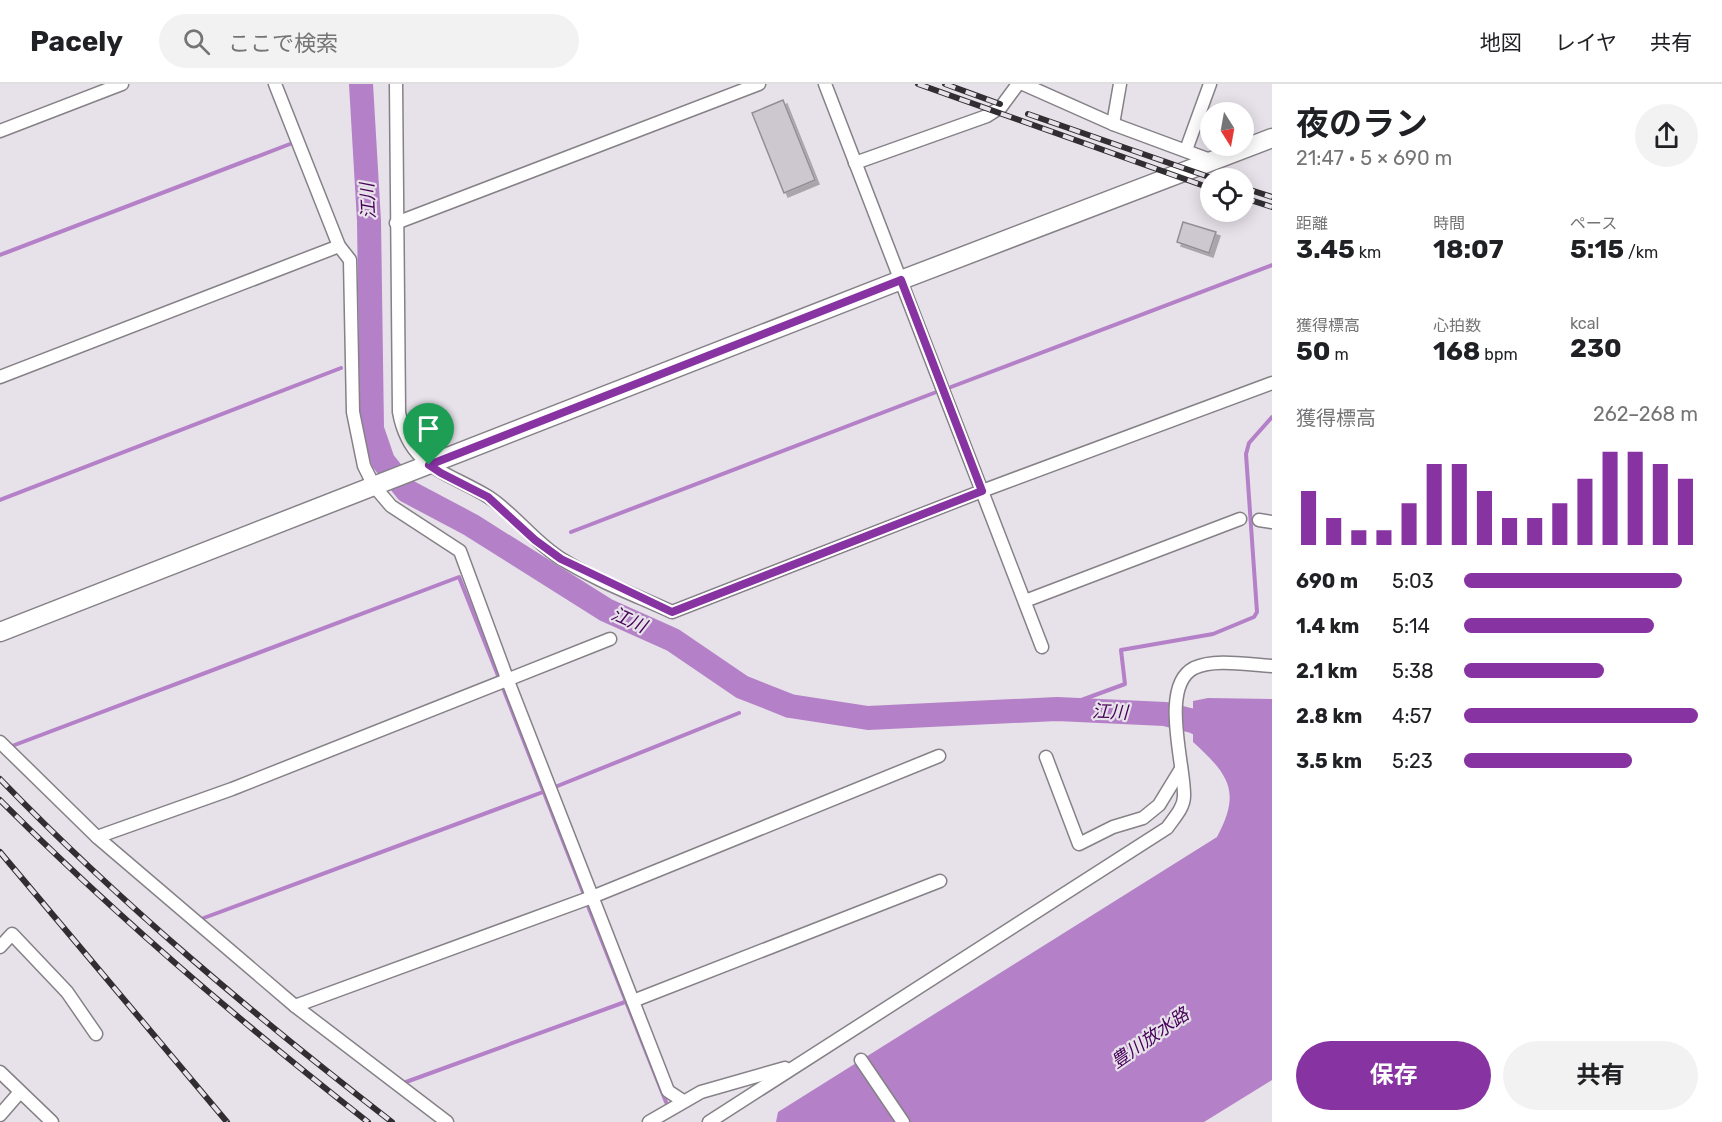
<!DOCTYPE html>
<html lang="ja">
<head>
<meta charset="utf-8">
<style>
	body { margin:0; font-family:Rubik,"Noto Sans JP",sans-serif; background:#f2f2f2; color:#202124; height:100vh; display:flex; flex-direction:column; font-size:22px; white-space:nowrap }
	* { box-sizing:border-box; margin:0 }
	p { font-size:20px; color:#757577 }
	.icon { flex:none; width:33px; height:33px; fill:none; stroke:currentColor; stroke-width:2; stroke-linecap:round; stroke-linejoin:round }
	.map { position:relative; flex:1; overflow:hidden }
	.drawer { display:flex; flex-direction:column; background:#fff; width:450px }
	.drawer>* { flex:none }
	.needle { width:39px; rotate:169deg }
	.fabs { position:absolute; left:1200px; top:18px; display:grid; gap:12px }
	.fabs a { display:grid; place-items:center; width:54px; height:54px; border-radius:50%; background:#fff; box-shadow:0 3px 15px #0003; font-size:30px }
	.pin { position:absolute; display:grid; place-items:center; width:51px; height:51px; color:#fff; margin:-62px -26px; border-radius:50% 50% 50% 0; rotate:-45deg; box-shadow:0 0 6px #0007 }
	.pin .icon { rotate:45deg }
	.round { display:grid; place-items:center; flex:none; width:63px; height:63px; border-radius:32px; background:#f2f2f2 }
	.headline { display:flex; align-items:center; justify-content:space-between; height:102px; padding:0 24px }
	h1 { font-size:33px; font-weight:700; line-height:45px }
	.stats { display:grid; grid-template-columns:repeat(3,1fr); gap:9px; height:102px; padding:6px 24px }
	.stats div { display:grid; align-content:center }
	.stats b { font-size:26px; font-weight:700 }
	.stats small { font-size:16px; font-weight:400 }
	.stats p { font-size:16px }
	.chart { height:168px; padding:12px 24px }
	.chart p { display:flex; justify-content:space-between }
	.chart svg { width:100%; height:108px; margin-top:6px; stroke:#8733a2; stroke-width:6 }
	.button { display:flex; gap:12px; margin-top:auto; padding:12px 24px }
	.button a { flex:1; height:69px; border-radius:36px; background:#8733a2; color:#fff; font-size:24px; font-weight:700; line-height:69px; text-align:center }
	.button a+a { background:#f2f2f2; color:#202124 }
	ul { padding:0 24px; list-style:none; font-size:20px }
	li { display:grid; grid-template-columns:96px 72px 1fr; align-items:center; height:45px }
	li i { height:15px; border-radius:8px; background:#8733a2 }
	header { display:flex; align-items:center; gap:36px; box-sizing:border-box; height:84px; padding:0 30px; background:#fff; border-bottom:2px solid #e0e0e0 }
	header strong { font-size:28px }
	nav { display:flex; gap:33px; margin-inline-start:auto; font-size:21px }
	.search { width:420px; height:54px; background:#f2f2f2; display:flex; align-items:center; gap:15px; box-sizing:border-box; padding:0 21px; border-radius:33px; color:#757577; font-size:22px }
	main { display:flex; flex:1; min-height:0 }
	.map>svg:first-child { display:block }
</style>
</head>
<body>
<header>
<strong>Pacely</strong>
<div class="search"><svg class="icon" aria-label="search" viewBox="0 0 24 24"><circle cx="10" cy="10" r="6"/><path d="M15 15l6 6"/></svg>ここで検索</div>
<nav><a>地図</a><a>レイヤ</a><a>共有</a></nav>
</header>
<main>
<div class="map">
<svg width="1272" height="1038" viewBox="0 0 1272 1038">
	<defs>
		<filter id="shadow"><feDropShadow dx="4" dy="4" stdDeviation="0" flood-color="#0004"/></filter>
	</defs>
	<rect width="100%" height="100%" fill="#e7e1e9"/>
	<path fill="#b480c7" d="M 1208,614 L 1272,615 L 1272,996 L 1204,1038 L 776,1038 L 778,1028 L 1217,753 C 1242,707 1228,690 1193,658 L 1193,617 Z"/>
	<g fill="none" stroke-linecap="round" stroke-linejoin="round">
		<g stroke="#b480c7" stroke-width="4">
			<path d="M 0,171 L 290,60"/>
			<path d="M 951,303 L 1272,181"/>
			<path d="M 0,416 L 341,284"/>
			<path d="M 571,448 L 939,307"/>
			<path d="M 503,604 L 583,808"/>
			<path d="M 1057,625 L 1125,600 L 1121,566 L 1213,550 L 1254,533 L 1257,528 L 1246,370 L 1249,359 L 1272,333"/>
			<path d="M 12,662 L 459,493 L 499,594"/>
			<path d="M 555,703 L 739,629"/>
			<path d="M 588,822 L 666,1018"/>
			<path d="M 201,835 L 543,708"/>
			<path d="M 406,998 L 625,918"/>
		</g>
		<path stroke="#b480c7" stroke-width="24" d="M 361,0 L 369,137 L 372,345 L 383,377 L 407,407 L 471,441 L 606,526 L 673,556 L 742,603 L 790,622 L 868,634 L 1057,625 L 1165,630 L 1193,637 L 1272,673"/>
	</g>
	<g fill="#cdc7cf" stroke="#938e95" stroke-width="1.5" filter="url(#shadow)">
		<path d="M 783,16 L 815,96 L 784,109 L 752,29 Z"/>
		<path d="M 1183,138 L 1216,148 L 1209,169 L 1177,158 Z"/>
	</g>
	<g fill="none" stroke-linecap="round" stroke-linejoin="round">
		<defs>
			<g id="street">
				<path d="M 275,0 L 339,162 L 350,176 L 353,328 L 364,382 L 374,402 L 391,422 L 460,467 L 508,597 L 668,1007 L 683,1017"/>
				<path d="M 396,0 L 399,328 C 409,383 445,387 487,412 C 513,428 533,457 560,474 C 595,496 635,511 672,528 L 982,407 L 1272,299"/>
				<path d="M 825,0 L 1042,563"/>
				<path d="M 1023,0 L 1113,40 L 1210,76"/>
				<path d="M 1113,40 L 1120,0"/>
				<path d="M 0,47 L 122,0"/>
				<path d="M 1186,66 L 1210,0"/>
				<path d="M 855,79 L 987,32 L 1001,23 L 1018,0"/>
				<path d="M 396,139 L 759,0"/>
				<path d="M 0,293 L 339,162"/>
				<path d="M 1259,436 L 1272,438"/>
				<path d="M 1025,517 L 1240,435"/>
				<path d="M 0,658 L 97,753 L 295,922 L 447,1038"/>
				<path d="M 1046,673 L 1079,760 L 1113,743 L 1143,734 L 1159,721 L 1181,685"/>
				<path d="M 97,753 L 232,705 L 610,555"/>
				<path d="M 0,863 L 12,850 L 67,908 L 96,950"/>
				<path d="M 633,917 L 940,797"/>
				<path d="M 295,922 L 592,813 L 939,672"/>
				<path d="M 861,976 L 903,1038"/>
				<path d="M 0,988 L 52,1038"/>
				<path d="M 0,1031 L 20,1008"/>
				<path d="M 649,1038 L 701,1008 L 785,984"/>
				<path d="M 709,1038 L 1167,744 C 1174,734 1184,724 1184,712 C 1185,682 1159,602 1194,584 C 1215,574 1249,581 1272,582"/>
			</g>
			<path id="secondary" d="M 0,548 L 901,196 L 1272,54"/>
		</defs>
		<use href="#street" stroke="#858187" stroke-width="15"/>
		<use href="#secondary" stroke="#858187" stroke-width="21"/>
		<use href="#street" stroke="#fff" stroke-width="12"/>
		<use href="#secondary" stroke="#fff" stroke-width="18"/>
		<defs>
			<g id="rail">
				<path d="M 918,0 L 1210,104"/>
				<path d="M 945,0 L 1000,20"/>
				<path d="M 1028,30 L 1212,94"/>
				<path d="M 1244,104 L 1272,113"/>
				<path d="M 1244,114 L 1272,123"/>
				<path d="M 0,695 C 121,820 255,932 392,1038"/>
				<path d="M 0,716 C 116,832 239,937 368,1038"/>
				<path d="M 0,768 L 227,1038"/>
			</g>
		</defs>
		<use href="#rail" stroke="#302e31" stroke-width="6"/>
		<use href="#rail" stroke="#e7e1e9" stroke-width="4" stroke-dasharray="11" stroke-linecap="butt"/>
	</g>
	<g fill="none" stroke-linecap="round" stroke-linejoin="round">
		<defs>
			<path id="route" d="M 901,196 L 982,407 L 672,528 L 561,475 L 535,456 L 488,413 L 441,389 L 429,381 Z"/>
		</defs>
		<use href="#route" stroke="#fff" stroke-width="12"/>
		<use href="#route" stroke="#8733a2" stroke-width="8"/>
	</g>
	<g text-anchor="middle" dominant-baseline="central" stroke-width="4.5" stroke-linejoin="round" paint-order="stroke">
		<g font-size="18" font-style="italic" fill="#47005a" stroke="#e7e1e9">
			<text transform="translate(368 117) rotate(-93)">江川</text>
			<text transform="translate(629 536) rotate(24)">江川</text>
			<text transform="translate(1110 628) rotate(2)">江川</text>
			<text transform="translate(1150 954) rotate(-35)">豊川放水路</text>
		</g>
	</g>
</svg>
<div class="fabs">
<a><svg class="needle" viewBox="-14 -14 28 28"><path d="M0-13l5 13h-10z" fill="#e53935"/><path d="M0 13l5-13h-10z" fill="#757577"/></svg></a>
<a><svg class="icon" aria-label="locate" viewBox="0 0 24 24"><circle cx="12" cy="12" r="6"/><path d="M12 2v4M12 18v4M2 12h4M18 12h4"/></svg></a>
</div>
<div class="pin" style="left:429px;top:381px;background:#1e9e55"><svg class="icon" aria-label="arrive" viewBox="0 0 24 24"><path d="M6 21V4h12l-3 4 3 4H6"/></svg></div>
</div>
<section class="drawer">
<div class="headline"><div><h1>夜のラン</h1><p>21:47 · 5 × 690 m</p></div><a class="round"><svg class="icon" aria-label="share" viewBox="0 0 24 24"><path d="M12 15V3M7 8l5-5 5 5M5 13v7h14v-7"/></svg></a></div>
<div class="stats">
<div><p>距離</p><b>3.45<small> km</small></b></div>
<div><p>時間</p><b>18:07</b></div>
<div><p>ペース</p><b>5:15<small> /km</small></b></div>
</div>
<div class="stats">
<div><p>獲得標高</p><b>50<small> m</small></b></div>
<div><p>心拍数</p><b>168<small> bpm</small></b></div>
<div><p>kcal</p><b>230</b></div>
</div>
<div class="chart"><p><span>獲得標高</span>262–268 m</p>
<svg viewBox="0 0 160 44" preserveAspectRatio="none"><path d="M5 44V22M15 44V33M25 44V38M35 44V38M45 44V27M55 44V11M65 44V11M75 44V22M85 44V33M95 44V33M105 44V27M115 44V17M125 44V6M135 44V6M145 44V11M155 44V17"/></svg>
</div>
<ul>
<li><b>690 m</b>5:03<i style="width:93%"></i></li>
<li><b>1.4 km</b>5:14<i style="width:81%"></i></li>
<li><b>2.1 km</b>5:38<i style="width:60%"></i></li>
<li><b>2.8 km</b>4:57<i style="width:100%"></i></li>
<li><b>3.5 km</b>5:23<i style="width:72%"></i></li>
</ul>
<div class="button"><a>保存</a><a>共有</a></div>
</section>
</main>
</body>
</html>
